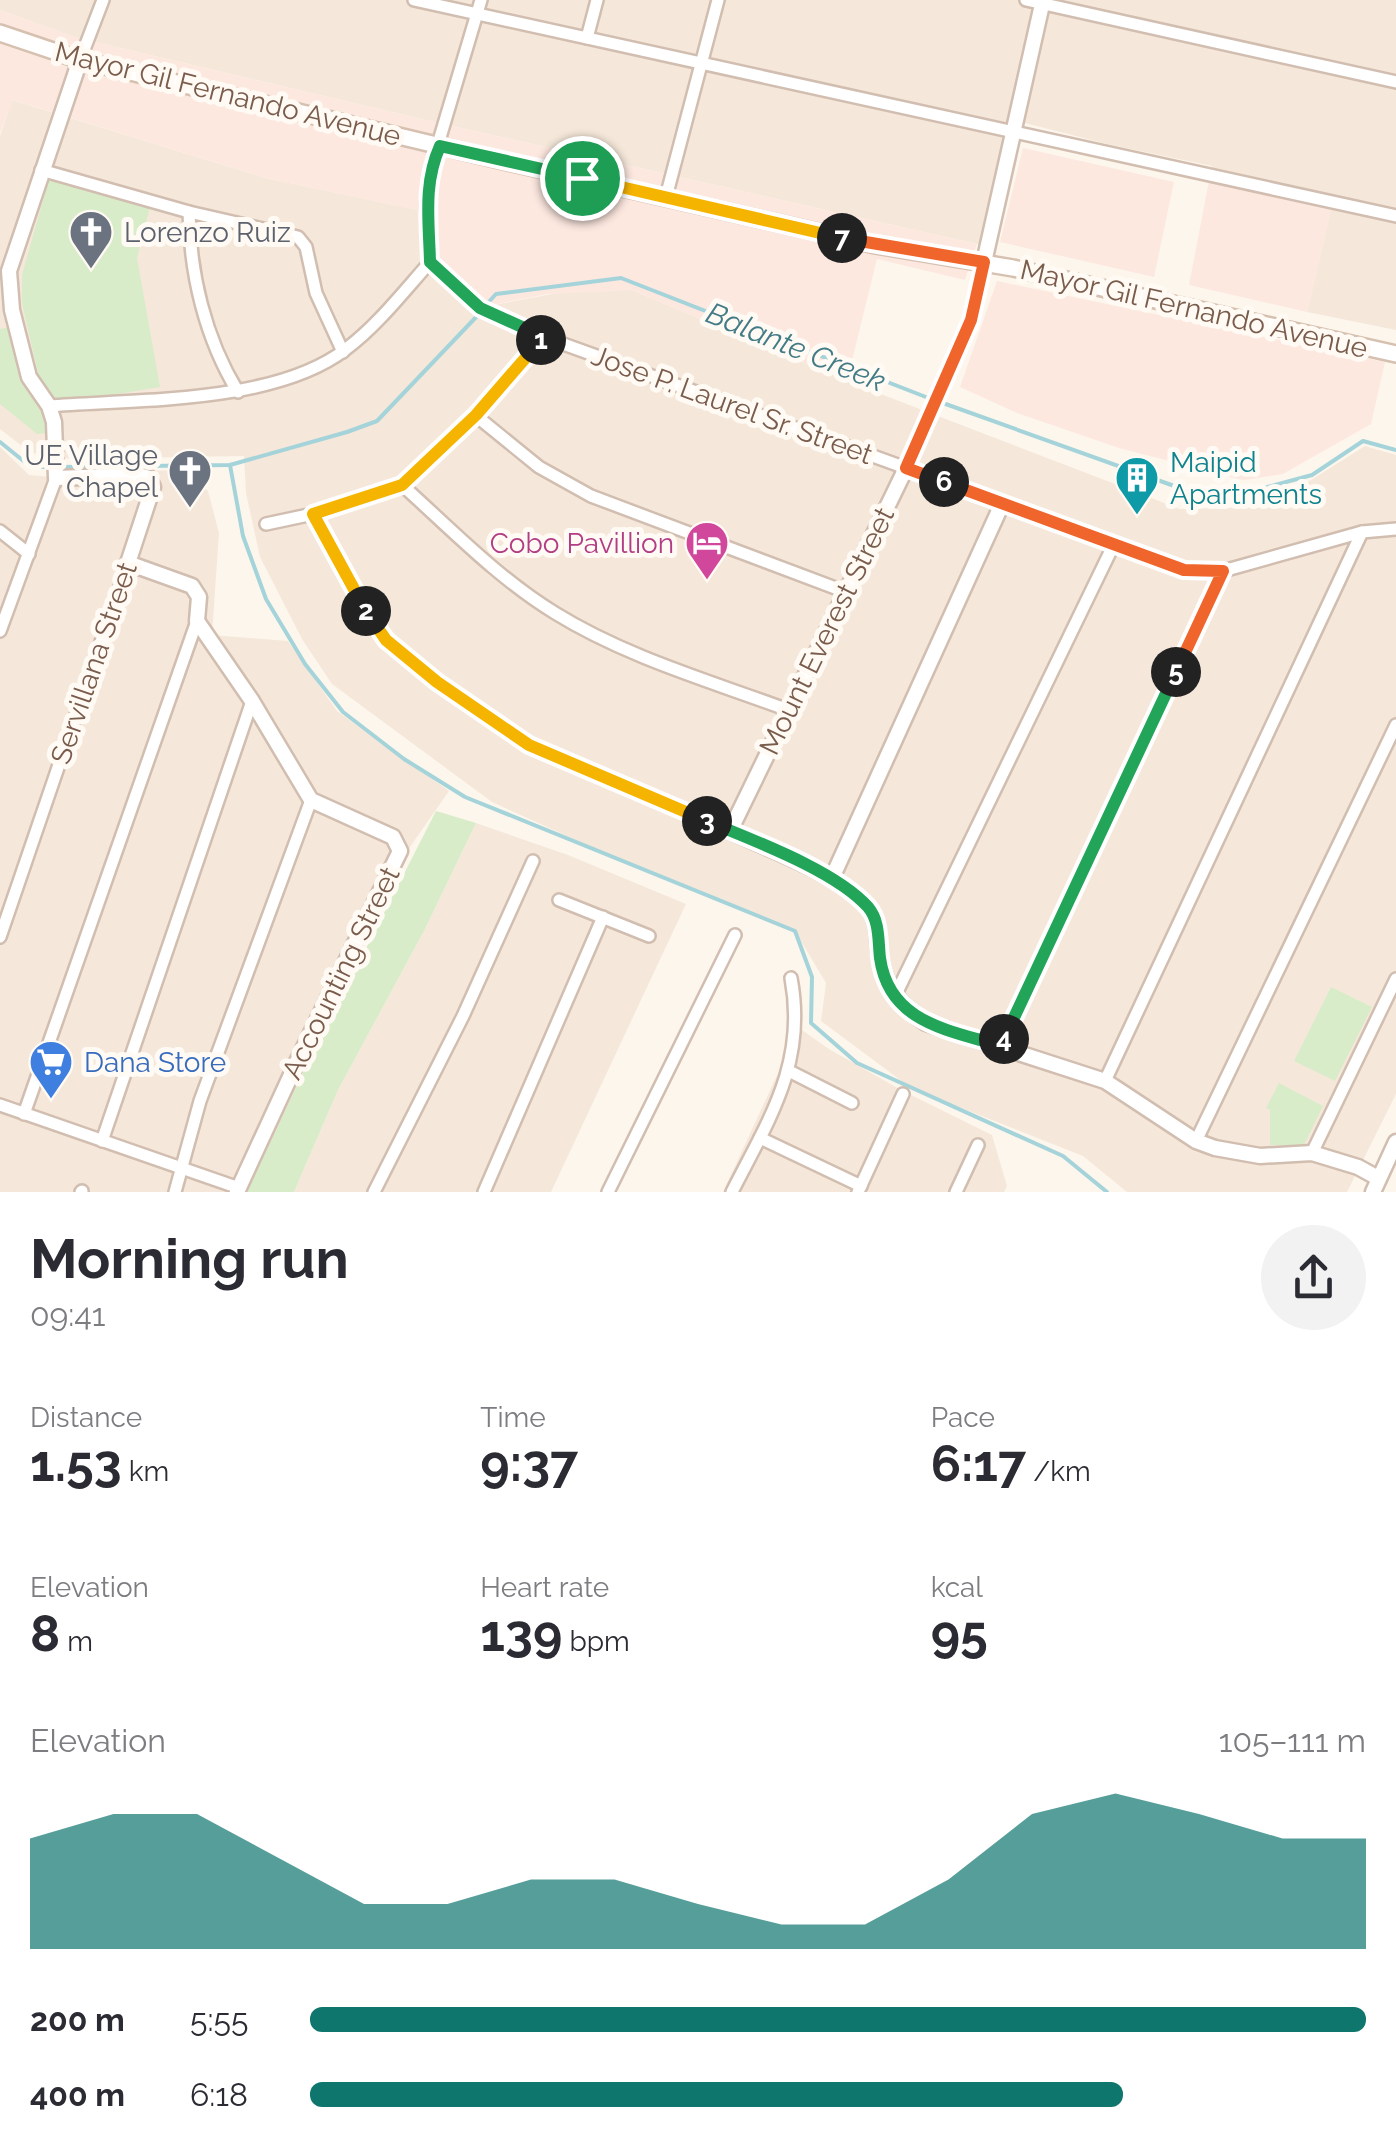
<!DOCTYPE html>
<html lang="en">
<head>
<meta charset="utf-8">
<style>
	body { margin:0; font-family:Raleway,sans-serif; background:#f2f2f3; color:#2b2b33; height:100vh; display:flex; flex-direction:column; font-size:38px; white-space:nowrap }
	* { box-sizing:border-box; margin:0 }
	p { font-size:32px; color:#7c7c81 }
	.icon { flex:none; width:55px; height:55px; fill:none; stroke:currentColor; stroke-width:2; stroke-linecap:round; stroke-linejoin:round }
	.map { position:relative; height:1192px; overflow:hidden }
	.sheet { display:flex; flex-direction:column; background:#fff; flex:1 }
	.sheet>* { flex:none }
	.pin { position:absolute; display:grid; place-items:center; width:85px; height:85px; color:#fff; margin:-42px; border:5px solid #fff; border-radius:50%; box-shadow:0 2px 10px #0007 }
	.km { position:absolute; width:50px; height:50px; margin:-25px; border-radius:50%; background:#222; color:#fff; font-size:28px; line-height:50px; text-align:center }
	.round { display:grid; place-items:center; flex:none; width:105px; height:105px; border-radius:52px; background:#f2f2f3 }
	.overview { display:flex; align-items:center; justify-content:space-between; height:170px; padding:0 30px }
	h1 { font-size:55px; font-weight:700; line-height:75px }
	.figures { display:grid; grid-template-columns:repeat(3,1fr); gap:15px; height:170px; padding:10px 30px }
	.figures div { display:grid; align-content:center }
	.figures b { font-size:50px; font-weight:700 }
	.figures small { font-size:28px; font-weight:400 }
	.figures p { font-size:28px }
	.chart { height:280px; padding:20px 30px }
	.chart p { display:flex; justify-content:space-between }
	.chart svg { width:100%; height:180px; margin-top:10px; fill:#0f766e; opacity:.7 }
	ul { padding:0 30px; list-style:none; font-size:32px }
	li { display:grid; grid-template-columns:160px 120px 1fr; align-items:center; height:75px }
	li i { height:25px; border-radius:12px; background:#0f766e }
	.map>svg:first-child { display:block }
</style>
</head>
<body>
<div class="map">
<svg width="1396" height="1192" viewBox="0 0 1396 1192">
	<rect width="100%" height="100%" fill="#fdf6ec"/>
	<g fill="#f5e8da">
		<path d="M 0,0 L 1396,0 L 1396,330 L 1307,312 L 1331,207 L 1209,181 L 1212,166 L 1107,144 L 1013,120 L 986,244 L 977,244 L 430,121 L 74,37 L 0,10 Z"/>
		<path d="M 12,100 L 266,178 L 418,210 L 424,261 L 467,310 L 568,291 L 632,290 L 847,381 L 1180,509 L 1256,507 L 1311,480 L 1365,446 L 1396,455 L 1396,1094 L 1347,1192 L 1127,1192 L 1083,1156 L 911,1088 L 821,1021 L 826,983 L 795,931 L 637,868 L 492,802 L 332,684 L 302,639 L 260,557 L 246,493 L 244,456 L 73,459 L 31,453 L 0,429 L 0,136 Z"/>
		<path d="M 0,447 L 29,475 L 66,478 L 89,473 L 181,470 L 208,491 L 219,533 L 212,635 L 288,641 L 337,711 L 449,791 L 410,847 L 247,1192 L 0,1192 Z"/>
		<path d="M 476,823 L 568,855 L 686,904 L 551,1192 L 294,1192 L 338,1090 L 425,929 Z"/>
		<path d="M 799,1028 L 829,1049 L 901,1090 L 992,1135 L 1007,1186 L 1004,1192 L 723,1192 Z"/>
	</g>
	<g fill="#fde8e0">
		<path d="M 0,10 L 74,37 L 430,121 L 977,244 L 965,280 L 877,259 L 847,381 L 632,290 L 547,294 L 467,310 L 424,261 L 417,210 L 266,178 L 13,100 L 0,133 Z"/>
		<path d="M 1023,148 L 1174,182 L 1154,277 L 1000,242 Z"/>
		<path d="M 1209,181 L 1332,207 L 1307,312 L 1189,285 Z"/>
		<path d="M 997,281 L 1385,362 L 1371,424 L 1283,474 L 1243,480 L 1119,448 L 1017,413 L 960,387 Z"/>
	</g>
	<g fill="#d8ecc9">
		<path d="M 49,179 L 150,207 L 137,258 L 160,387 L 57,404 L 41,386 L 22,303 L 22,275 Z"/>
		<path d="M 12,327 L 46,407 L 49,433 L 37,434 L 0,404 L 0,329 Z"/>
		<path d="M 436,811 L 476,823 L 425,929 L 338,1090 L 294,1192 L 247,1192 L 308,1062 Z"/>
		<path d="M 1331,987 L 1372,1007 L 1335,1081 L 1294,1061 Z"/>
		<path d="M 1279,1083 L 1323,1106 L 1304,1145 L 1270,1145 L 1270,1110 L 1266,1108 Z"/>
	</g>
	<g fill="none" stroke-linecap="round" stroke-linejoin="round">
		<g stroke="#a5d3da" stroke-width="4">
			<path d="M 485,306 L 496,294 L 621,278 L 931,399"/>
			<path d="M 940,402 L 1191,492 L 1242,494 L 1312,475 L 1363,441 L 1396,450"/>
			<path d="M 0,442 L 31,467 L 52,467"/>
			<path d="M 230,465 L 243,536 L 266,599 L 305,664 L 343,712 L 404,759 L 465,797 L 795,931 L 812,977 L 811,1023 L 857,1063 L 1063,1156 L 1107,1192"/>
			<path d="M 61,467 L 230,465 L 347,432 L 377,421 L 479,314"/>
		</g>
		<defs>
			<g id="minor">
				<path d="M 414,0 L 1396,216"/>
				<path d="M 1026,0 L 1396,82"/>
				<path d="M 587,38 L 597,0"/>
				<path d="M 80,60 L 103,0"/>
				<path d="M 41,170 L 189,212 L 298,237 L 306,247 L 316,293 L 343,352"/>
				<path d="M 666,197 L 718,0"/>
				<path d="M 189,212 C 190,274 205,338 238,392"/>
				<path d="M 431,261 L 479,308 L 544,337 L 906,468"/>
				<path d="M 49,406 C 137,399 275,404 346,349 C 378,325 404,291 431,261 L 426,206 L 433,161 L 481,0"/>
				<path d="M 475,415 L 539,467 L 591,496 L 846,592"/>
				<path d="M 402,485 C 451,529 499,579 555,613 C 626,657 710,681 788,710"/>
				<path d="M 1002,504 L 1184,570 L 1223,571 L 1362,532 L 1396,529"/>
				<path d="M 313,514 L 353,590 L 387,640 L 437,682 L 529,745 L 730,831"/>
				<path d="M 266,524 L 313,514 L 402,485 L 475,415 L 544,337"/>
				<path d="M 0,531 L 29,554"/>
				<path d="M 0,631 L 56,478"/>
				<path d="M 559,900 L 649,936"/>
				<path d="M 0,937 L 128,563"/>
				<path d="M 895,996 L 1114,544"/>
				<path d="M 1001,1046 L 1223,571"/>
				<path d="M 789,1071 L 852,1103"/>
				<path d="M 1105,1081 L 1362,532"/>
				<path d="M 0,1105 L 239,1188"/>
				<path d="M 24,1114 L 197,621"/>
				<path d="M 760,1138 L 861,1186"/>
				<path d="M 102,1141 L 252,701"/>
				<path d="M 1196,1141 L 1396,725"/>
				<path d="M 1312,1153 L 1396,979"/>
				<path d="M 81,1192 L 82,1191"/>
				<path d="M 175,1192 L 200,1101 L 311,800"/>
				<path d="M 374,1192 L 463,1016 L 533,861"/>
				<path d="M 484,1192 L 603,917"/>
				<path d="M 608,1192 L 735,935"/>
				<path d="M 732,1192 C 769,1119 807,1063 791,978"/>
				<path d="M 858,1192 L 903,1094"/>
				<path d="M 956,1192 L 978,1145"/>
			</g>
			<g id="tertiary">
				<path d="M 1043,0 L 971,320 L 906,468 L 730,831 C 766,848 849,878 870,910 C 881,927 876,945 881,963 C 887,990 904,1009 926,1023 L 1105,1081 L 1196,1141 L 1215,1148 L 1260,1156 L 1312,1153 L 1358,1167 L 1378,1178"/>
				<path d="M 80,60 L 9,271 L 12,310 L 29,377 L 49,406 L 54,422 L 56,478 L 138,475 L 149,478 L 153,487 L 128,563 L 192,586 L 199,597 L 197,621 L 252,701 L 311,800 L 393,837 L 400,851 L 296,1064 L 237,1192"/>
				<path d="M 832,878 L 1002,504 L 906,468"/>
				<path d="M 1373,1192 L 1396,1142"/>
			</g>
			<path id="secondary" d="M 0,33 L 80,60 L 495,159 L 875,245 L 1013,268 L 1396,354"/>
		</defs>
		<use href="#minor" stroke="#d1beb0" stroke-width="16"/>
		<use href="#tertiary" stroke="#d1beb0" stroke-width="19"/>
		<use href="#secondary" stroke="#d6c0b0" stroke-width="20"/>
		<use href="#minor" stroke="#fff" stroke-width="11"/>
		<use href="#tertiary" stroke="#fff" stroke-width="14"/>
		<use href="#secondary" stroke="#fff" stroke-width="15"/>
	</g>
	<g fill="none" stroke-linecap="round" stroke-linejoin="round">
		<defs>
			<path id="split-1" d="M 541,340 L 544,337 L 480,308 L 430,262 C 429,221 423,184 440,146 L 582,178"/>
			<path id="split-2" d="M 366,611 L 313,514 L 402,485 L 476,415 L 541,340"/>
			<path id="split-3" d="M 366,611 L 386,640 L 437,682 L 529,745 L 707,821"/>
			<path id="split-4" d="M 707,821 C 752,840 835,870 868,907 C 880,921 878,941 880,958 C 889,1023 949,1030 1001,1046 L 1004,1039"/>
			<path id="split-5" d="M 1004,1039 L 1176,672"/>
			<path id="split-6" d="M 944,482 L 1184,570 L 1223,571 L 1176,672"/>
			<path id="split-7" d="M 842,238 L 984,262 L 971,320 L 906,468 L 944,482"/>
			<path id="split-8" d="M 582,178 L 842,238"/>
		</defs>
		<use href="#split-1" stroke="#fff" stroke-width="20"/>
		<use href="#split-2" stroke="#fff" stroke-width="20"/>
		<use href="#split-3" stroke="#fff" stroke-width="20"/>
		<use href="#split-4" stroke="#fff" stroke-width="20"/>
		<use href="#split-5" stroke="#fff" stroke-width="20"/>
		<use href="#split-6" stroke="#fff" stroke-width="20"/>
		<use href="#split-7" stroke="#fff" stroke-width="20"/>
		<use href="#split-8" stroke="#fff" stroke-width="20"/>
		<use href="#split-1" stroke="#22a559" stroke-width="12"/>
		<use href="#split-2" stroke="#f5b400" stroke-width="12"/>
		<use href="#split-3" stroke="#f5b400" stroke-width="12"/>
		<use href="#split-4" stroke="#22a559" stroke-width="12"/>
		<use href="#split-5" stroke="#22a559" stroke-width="12"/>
		<use href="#split-6" stroke="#f0652b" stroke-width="12"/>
		<use href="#split-7" stroke="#f0652b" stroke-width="12"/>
		<use href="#split-8" stroke="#f5b400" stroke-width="12"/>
	</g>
	<defs>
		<symbol id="church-pin" viewBox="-11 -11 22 30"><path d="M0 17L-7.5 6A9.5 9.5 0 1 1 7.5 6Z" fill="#6b7280" stroke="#fffaf3"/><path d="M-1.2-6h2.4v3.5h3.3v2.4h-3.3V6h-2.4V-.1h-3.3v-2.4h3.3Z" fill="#fff"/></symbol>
		<symbol id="building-pin" viewBox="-11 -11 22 30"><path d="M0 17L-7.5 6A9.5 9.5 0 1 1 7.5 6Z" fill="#0f9aa8" stroke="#fffaf3"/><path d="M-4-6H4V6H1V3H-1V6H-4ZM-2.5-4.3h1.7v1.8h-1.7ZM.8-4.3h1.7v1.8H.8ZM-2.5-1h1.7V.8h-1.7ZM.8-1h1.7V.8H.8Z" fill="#fff"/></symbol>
		<symbol id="hotel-pin" viewBox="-11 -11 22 30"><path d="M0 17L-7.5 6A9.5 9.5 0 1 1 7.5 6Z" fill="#d1479c" stroke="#fffaf3"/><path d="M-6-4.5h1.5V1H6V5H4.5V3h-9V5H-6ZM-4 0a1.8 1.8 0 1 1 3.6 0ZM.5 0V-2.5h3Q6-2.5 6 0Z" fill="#fff"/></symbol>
		<symbol id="supermarket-pin" viewBox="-11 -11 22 30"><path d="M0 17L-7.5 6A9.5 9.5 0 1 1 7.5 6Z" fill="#3f7fe0" stroke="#fffaf3"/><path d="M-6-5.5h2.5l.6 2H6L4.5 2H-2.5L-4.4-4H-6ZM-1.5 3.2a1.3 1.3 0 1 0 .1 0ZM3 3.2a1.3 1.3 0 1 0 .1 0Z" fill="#fff"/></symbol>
	</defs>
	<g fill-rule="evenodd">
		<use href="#church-pin" x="66" y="207" width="50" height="68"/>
		<use href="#church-pin" x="165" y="446" width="50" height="68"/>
		<use href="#building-pin" x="1112" y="453" width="50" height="68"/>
		<use href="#hotel-pin" x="682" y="518" width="50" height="68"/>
		<use href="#supermarket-pin" x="26" y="1037" width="50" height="68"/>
	</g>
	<g text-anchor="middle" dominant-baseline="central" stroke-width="10" stroke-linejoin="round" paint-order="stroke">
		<g font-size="28" fill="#7a5c4d" stroke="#fffaf3">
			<text transform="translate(228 94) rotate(14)">Mayor Gil Fernando Avenue</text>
			<text transform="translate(1194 309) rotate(13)">Mayor Gil Fernando Avenue</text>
			<text transform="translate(732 405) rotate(20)">Jose P. Laurel Sr. Street</text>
			<text transform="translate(827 631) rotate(-64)">Mount Everest Street</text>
			<text transform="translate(94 663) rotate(-71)">Servillana Street</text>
			<text transform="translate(341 973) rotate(-64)">Accounting Street</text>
		</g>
		<g font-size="28" fill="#5b616d" stroke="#fffaf3" text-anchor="start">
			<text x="124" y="232">Lorenzo Ruiz</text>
			<text x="158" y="455" text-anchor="end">UE Village<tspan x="158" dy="32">Chapel</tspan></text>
		</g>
		<g font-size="28" fill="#0d838f" stroke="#fffaf3" text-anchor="start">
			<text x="1170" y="462">Maipid<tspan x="1170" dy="32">Apartments</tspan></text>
		</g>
		<g font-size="28" fill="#b23c85" stroke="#fffaf3" text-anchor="end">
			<text x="674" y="543">Cobo Pavillion</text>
		</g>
		<g font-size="28" fill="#366cbe" stroke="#fffaf3" text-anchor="start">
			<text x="84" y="1062">Dana Store</text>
		</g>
		<g font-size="30" font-style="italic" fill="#437c86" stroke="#fffaf3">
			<text transform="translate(796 347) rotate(22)">Balante Creek</text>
		</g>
	</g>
</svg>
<div class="pin" style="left:582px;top:178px;background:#1e9e55"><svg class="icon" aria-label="arrive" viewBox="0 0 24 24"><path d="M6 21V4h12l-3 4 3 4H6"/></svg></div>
<b class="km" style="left:541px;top:340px">1</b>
<b class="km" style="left:366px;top:611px">2</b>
<b class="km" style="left:707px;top:821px">3</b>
<b class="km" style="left:1004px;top:1039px">4</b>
<b class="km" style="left:1176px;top:672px">5</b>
<b class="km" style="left:944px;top:482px">6</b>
<b class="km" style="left:842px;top:238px">7</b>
</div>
<section class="sheet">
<div class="overview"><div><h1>Morning run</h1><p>09:41</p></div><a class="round"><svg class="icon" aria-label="share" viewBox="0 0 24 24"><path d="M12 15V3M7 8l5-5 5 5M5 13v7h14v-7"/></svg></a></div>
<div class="figures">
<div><p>Distance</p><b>1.53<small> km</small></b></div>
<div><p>Time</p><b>9:37</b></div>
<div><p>Pace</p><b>6:17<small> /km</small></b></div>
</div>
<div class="figures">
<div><p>Elevation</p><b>8<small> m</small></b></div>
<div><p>Heart rate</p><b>139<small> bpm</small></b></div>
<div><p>kcal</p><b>95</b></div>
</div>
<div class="chart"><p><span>Elevation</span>105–111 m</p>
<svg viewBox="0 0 160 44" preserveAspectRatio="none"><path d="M0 44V17L10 11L20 11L30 22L40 33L50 33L60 27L70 27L80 33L90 38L100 38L110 27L120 11L130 6L140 11L150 17L160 17V44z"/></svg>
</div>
<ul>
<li><b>200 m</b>5:55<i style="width:100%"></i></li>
<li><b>400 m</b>6:18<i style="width:77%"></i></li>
</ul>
</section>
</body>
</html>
